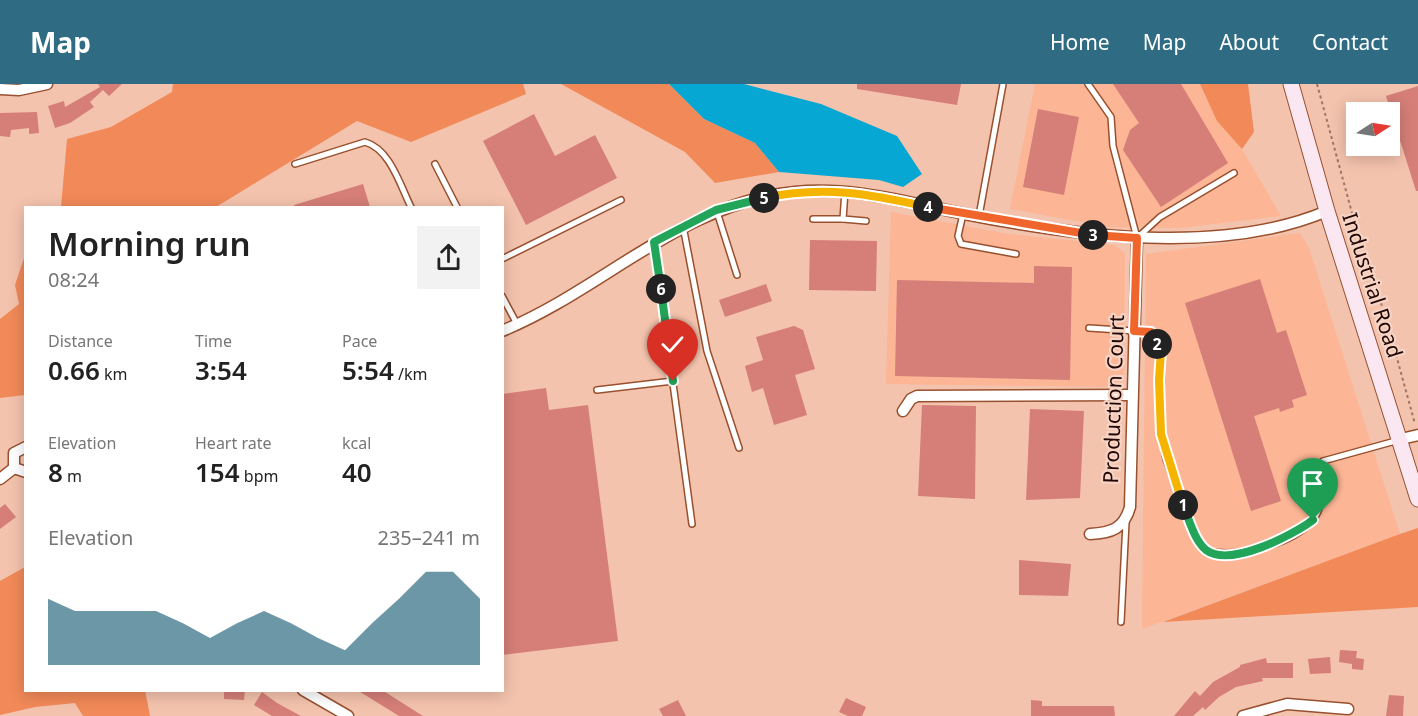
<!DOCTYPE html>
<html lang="en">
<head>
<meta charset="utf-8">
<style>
	body { margin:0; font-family:"Noto Sans",sans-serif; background:#f2f2f2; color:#222; height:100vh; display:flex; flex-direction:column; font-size:22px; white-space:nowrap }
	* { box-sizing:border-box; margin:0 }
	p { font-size:20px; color:#767676 }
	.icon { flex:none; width:33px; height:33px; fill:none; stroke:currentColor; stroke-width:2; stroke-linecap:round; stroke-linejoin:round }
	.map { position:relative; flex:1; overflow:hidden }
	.panel { position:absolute; left:24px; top:122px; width:480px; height:486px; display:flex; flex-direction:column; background:#fff; border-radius:0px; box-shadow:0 3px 15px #0003 }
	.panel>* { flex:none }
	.needle { width:39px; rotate:78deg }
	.fabs { position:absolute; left:1346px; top:18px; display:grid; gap:12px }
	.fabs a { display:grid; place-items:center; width:54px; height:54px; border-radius:0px; background:#fff; box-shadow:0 3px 15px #0003; font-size:30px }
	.pin { position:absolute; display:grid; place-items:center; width:51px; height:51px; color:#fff; margin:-62px -26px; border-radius:50% 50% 50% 0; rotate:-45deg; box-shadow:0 0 6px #0007 }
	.pin .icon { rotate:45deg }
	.km { position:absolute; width:30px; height:30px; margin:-15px; border-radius:50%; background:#222; color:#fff; font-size:16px; line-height:30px; text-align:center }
	.round { display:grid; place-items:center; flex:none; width:63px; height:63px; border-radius:0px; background:#f2f2f2 }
	.summary { display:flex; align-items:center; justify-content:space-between; height:102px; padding:0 24px }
	h1 { font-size:33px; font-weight:600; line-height:45px }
	.metrics { display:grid; grid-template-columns:repeat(3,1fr); gap:9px; height:102px; padding:6px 24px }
	.metrics div { display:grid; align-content:center }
	.metrics b { font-size:26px; font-weight:600 }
	.metrics small { font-size:16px; font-weight:400 }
	.metrics p { font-size:16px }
	.chart { height:168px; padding:12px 24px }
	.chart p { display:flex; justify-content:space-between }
	.chart svg { width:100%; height:108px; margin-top:6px; fill:#2f6c83; opacity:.7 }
	header { display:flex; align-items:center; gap:36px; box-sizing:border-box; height:84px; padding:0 30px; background:#2f6c83; color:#fff }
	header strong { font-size:28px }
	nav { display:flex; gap:33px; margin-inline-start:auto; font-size:21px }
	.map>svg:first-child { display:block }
</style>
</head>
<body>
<header>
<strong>Map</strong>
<nav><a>Home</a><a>Map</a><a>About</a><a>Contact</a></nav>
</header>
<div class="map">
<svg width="1418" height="632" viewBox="0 0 1418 632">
	<rect width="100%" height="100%" fill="#f4c3ad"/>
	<g fill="#fcb595">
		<path d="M 1035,0 L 1200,0 L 1217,37 L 1242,65 L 1281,132 L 1181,144 L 1109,143 L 1010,125 Z"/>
		<path d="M 891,128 L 1009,150 L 1114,161 L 1125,169 L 1124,297 L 1118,303 L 886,300 Z"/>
		<path d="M 1300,149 L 1309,164 L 1400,450 L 1142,545 L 1146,170 Z"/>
	</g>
	<g fill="#f18958">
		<path d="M 173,0 L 523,0 L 526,10 L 411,58 L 357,37 L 216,123 L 61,123 L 67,55 L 111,43 L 172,8 Z"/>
		<path d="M 561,0 L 669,0 L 704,35 L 755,59 L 779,88 L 715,99 L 685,68 Z"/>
		<path d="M 1200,0 L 1248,0 L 1254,48 L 1242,65 L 1217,37 Z"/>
		<path d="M 25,171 L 25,311 L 0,314 L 0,235 L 19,220 L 15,201 Z"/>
		<path d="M 1418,444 L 1418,523 L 1163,538 L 1400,450 Z"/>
		<path d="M 25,483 L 26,606 L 145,606 L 150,632 L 83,632 L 75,619 L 35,623 L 0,631 L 0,497 Z"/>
	</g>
	<path fill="#06a7d3" d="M 669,0 L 744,0 L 821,20 L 897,52 L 922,90 L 903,103 L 879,96 L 779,88 L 755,59 L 704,35 Z"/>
	<g fill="#d57f78">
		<path d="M 98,0 L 122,0 L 109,12 L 103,6 L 90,18 L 94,23 L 70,39 L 55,44 L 48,22 L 64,17 L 65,23 L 100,3 Z"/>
		<path d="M 857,0 L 961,0 L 957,21 L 857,5 Z"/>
		<path d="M 1113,0 L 1181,0 L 1228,79 L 1161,123 L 1123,66 L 1130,46 L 1139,39 Z"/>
		<path d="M 1418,2 L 1418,107 L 1416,107 L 1386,12 Z"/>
		<path d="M 1038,25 L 1079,33 L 1064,111 L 1023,103 Z"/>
		<path d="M 37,28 L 39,49 L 29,50 L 29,44 L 11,46 L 10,53 L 0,52 L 0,29 Z"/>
		<path d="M 534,30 L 555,72 L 595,51 L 617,94 L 526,141 L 483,57 Z"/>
		<path d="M 363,100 L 370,123 L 295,123 L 294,121 Z"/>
		<path d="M 810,156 L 877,157 L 876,207 L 809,206 Z"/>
		<path d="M 1034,182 L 1072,183 L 1070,296 L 895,292 L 897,196 L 1034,199 Z"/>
		<path d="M 1260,195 L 1277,249 L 1286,246 L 1307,311 L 1292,316 L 1294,323 L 1280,328 L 1279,324 L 1254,332 L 1281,417 L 1251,427 L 1185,219 Z"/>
		<path d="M 766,200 L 772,217 L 725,233 L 719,216 Z"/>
		<path d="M 794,242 L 803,246 L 815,285 L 795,291 L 807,331 L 774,341 L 763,304 L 752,308 L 745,282 L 763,276 L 756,253 Z"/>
		<path d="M 546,304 L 549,326 L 588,321 L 618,557 L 502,571 L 502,310 Z"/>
		<path d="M 922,321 L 976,322 L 975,415 L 918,412 Z"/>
		<path d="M 1030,325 L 1084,327 L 1080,414 L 1026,416 Z"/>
		<path d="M 5,420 L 16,433 L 0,445 L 0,424 Z"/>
		<path d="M 1019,476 L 1071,480 L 1068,512 L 1019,511 Z"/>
		<path d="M 1340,566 L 1357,567 L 1356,574 L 1364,575 L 1363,586 L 1352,585 L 1352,580 L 1339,578 Z"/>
		<path d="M 1330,573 L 1331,589 L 1310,590 L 1308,575 Z"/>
		<path d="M 1266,574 L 1267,579 L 1293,579 L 1293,594 L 1262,594 L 1263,597 L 1236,603 L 1219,613 L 1205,626 L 1203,623 L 1193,632 L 1174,632 L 1195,607 L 1200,612 L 1213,598 L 1240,583 L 1240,581 Z"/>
		<path d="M 224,606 L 245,606 L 244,616 L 224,615 Z"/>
		<path d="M 357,606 L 382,606 L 423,632 L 399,632 Z"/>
		<path d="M 262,608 L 277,619 L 301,632 L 272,632 L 254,621 Z"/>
		<path d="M 1389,611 L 1404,612 L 1403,632 L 1386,632 Z"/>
		<path d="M 846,614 L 866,623 L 862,632 L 848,632 L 839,628 Z"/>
		<path d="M 678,616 L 686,632 L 663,632 L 659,625 Z"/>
		<path d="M 1031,616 L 1042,617 L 1042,622 L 1114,622 L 1115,632 L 1031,632 Z"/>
	</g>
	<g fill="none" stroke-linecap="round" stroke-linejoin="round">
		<defs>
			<g id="lane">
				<path d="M 1088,0 L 1111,33 L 1113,62 L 1137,154 L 1160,133 L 1234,89"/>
				<path d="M 295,80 L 365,58 C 390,65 400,101 411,123"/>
				<path d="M 435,80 L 457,123"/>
				<path d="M 845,107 L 843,135 L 866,137"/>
				<path d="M 717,128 L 737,191"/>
				<path d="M 963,130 L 958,152 L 961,160 L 1016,170"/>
				<path d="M 979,132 L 1003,0"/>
				<path d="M 813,135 L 843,135"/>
				<path d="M 683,142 L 707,267 L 739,364"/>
				<path d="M 654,159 L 692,440"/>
				<path d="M 502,175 L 621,116"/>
				<path d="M 502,212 L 517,240"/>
				<path d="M 1089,244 L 1151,248 L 1162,267 L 1159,296 L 1161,350 L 1166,375 L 1194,449 L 1207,467 C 1236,474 1291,461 1312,437 C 1325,423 1323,395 1323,377 L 1399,356"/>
				<path d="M 597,306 L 673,297"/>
				<path d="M 1121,538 L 1126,438"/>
			</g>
			<g id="street">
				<path d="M 0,5 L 19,6 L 47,0"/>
				<path d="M 502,247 C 604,205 681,119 795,108 C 852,102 909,119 965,130 C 1075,152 1221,172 1327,127"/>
				<path d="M 903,327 L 911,315 L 917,312 L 1132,311"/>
				<path d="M 1401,355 L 1418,351"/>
				<path d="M 14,384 L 14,369 L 26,363"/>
				<path d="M 14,384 L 26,388"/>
				<path d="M 0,395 L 14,384"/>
				<path d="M 1090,450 C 1111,449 1124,445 1130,423 L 1137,154"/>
				<path d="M 303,606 L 348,632"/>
				<path d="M 1243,632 L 1287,620 L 1348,625"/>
			</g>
			<path id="secondary" d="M 1291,0 L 1327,127 L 1418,415"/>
		</defs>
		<use href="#lane" stroke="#98502e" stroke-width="8"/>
		<use href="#street" stroke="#98502e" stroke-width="13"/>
		<use href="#secondary" stroke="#98502e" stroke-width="17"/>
		<path stroke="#9e7667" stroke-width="2" stroke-dasharray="3 3" stroke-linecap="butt" d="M 1317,0 L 1358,151 L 1386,234 L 1415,340"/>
		<use href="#lane" stroke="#fff" stroke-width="5"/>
		<use href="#street" stroke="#fff" stroke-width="10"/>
		<use href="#secondary" stroke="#fbe7f2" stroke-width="15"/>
	</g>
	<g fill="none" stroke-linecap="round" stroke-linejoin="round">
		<defs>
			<path id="split-1" d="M 1183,421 C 1189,435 1194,456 1206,466 C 1230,484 1293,451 1313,436"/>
			<path id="split-2" d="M 1157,260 L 1161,267 L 1159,296 L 1161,350 L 1183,421"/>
			<path id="split-3" d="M 1093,151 L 1137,154 L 1134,247 L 1151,248 L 1157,260"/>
			<path id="split-4" d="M 928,123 L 1093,151"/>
			<path id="split-5" d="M 764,114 C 824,101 870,110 928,123"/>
			<path id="split-6" d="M 661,205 L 654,158 L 716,126 L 764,114"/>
			<path id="split-7" d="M 661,205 L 673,297"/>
		</defs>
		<use href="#split-1" stroke="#fff" stroke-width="12"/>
		<use href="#split-2" stroke="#fff" stroke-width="12"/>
		<use href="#split-3" stroke="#fff" stroke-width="12"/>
		<use href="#split-4" stroke="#fff" stroke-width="12"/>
		<use href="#split-5" stroke="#fff" stroke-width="12"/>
		<use href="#split-6" stroke="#fff" stroke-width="12"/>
		<use href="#split-7" stroke="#fff" stroke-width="12"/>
		<use href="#split-1" stroke="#22a559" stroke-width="8"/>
		<use href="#split-2" stroke="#f5b400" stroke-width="8"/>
		<use href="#split-3" stroke="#f0652b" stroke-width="8"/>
		<use href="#split-4" stroke="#f0652b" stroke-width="8"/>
		<use href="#split-5" stroke="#f5b400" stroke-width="8"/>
		<use href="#split-6" stroke="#22a559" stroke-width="8"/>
		<use href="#split-7" stroke="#22a559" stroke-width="8"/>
	</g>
	<g text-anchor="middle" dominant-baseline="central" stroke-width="4.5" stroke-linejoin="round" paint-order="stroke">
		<g font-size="21" fill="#210500" stroke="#f6d4c5">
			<text transform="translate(1373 201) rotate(72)">Industrial Road</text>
			<text transform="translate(1113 315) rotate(-88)">Production Court</text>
		</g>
	</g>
</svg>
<div class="fabs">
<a><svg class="needle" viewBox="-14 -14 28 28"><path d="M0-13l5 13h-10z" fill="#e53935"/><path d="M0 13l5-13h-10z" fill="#767676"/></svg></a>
</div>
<div class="pin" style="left:1313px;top:436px;background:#1e9e55"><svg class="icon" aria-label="arrive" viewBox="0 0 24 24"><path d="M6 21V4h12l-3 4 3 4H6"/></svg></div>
<div class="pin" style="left:673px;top:297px;background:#d93025"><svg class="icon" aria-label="check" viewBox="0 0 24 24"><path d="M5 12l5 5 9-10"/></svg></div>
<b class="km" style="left:1183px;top:421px">1</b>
<b class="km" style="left:1157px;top:260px">2</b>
<b class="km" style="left:1093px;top:151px">3</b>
<b class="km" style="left:928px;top:123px">4</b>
<b class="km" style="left:764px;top:114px">5</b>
<b class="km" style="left:661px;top:205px">6</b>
<section class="panel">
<div class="summary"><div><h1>Morning run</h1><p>08:24</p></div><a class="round"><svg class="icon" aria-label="share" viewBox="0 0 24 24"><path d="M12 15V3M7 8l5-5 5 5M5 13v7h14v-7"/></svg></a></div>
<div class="metrics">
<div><p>Distance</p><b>0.66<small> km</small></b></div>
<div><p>Time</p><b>3:54</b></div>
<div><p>Pace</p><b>5:54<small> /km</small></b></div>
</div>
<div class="metrics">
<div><p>Elevation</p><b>8<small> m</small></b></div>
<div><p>Heart rate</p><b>154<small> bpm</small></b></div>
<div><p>kcal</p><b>40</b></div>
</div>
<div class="chart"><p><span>Elevation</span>235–241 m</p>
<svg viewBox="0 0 160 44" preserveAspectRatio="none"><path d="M0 44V17L10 22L20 22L30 22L40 22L50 27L60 33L70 27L80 22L90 27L100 33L110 38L120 27L130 17L140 6L150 6L160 17V44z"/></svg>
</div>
</section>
</div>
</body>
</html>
